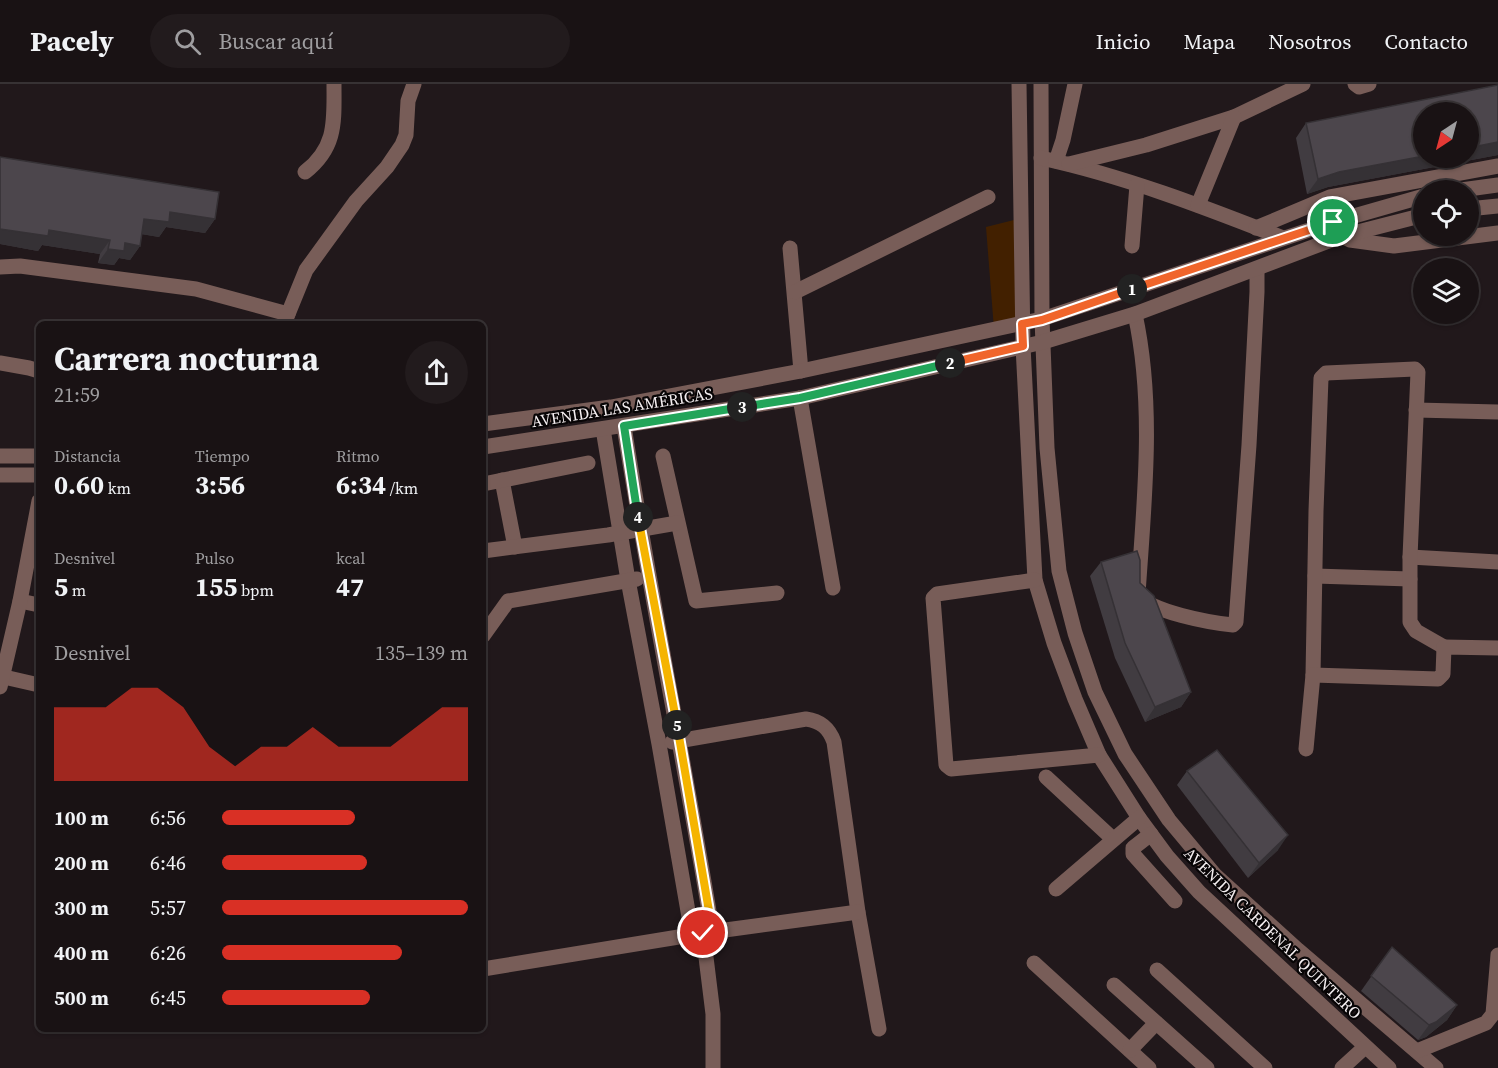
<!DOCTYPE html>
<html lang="es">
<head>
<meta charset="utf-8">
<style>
	body { margin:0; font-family:"Source Serif 4",serif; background:#221b1d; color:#f1f3f6; height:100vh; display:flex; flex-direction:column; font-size:22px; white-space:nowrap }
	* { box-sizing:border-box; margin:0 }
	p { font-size:20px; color:#9f9ea0 }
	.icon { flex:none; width:33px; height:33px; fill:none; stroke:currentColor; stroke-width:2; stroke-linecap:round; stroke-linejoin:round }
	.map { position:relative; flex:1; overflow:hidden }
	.details { position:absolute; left:36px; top:237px; width:450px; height:711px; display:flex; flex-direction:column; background:#191214; border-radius:9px; box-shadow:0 2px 4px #0004,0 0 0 2px #373234 }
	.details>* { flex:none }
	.needle { width:39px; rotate:216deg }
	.tools { position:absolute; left:1413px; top:18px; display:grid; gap:12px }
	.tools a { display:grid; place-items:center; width:66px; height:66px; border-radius:50%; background:#191214; box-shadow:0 2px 4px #0004,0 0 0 2px #373234; font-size:30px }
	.pin { position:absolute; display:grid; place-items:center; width:51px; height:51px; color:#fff; margin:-26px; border:3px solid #fff; border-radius:50%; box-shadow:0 2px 6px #0007 }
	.km { position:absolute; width:30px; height:30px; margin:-15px; border-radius:50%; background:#222; color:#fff; font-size:16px; line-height:30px; text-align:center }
	.round { display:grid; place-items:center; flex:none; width:63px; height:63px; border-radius:32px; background:#221b1d }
	.headline { display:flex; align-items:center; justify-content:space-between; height:102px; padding:0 18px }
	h1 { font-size:33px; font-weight:700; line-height:45px }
	.metrics { display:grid; grid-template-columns:repeat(3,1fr); gap:9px; height:102px; padding:6px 18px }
	.metrics div { display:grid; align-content:center }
	.metrics b { font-size:26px; font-weight:700 }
	.metrics small { font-size:16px; font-weight:400 }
	.metrics p { font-size:16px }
	.chart { height:168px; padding:12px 18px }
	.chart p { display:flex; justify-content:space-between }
	.chart svg { width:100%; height:108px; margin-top:6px; fill:#d93025; opacity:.7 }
	ul { padding:0 18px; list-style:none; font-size:20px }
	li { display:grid; grid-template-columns:96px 72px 1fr; align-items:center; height:45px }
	li i { height:15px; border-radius:8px; background:#d93025 }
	header { display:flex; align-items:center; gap:36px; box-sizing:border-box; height:84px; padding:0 30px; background:#191214; border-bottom:2px solid #373234 }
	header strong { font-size:28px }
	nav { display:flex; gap:33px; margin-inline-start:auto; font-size:21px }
	.search { width:420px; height:54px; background:#221b1d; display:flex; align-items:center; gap:15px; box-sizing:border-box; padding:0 21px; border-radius:33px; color:#9f9ea0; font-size:22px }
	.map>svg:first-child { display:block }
</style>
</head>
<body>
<header>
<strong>Pacely</strong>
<div class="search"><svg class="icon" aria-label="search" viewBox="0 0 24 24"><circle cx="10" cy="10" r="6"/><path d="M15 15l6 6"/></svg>Buscar aquí</div>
<nav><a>Inicio</a><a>Mapa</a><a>Nosotros</a><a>Contacto</a></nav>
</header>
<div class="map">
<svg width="1498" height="984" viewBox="0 0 1498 984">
	<rect width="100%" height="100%" fill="#21181b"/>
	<path fill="#422000" d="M 1022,134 L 1021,238 L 994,245 L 986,143 Z"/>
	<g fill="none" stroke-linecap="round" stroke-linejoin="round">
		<g stroke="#785d58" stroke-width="15">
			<path d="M 1019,0 L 1023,262 L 1035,496 L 1054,559 L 1075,615 L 1099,671 L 1139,734 L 1167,772 L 1199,808 L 1389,984"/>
			<path d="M 1041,0 L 1042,235 L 1047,364 L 1059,487 L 1075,549 L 1095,608 L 1125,670 L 1169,736 L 1215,791 L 1298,866 L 1436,984"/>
			<path d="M 1355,0 L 1359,3 L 1369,0"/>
			<path d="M 1041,74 C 1124,92 1204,123 1283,154"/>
			<path d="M 1056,77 L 1063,56 L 1075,0"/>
			<path d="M 1069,80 L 1146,61 L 1234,33 L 1303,0"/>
			<path d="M 305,88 C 337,63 334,37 334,0"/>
			<path d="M 1461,106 L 1498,101"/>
			<path d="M 1198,121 L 1234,33"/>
			<path d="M 1468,125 L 1498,122"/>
			<path d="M 1256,144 L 1330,113 L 1498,82"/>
			<path d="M 1344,153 L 1350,156 L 1394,162 L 1498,149"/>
			<path d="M 1132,162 L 1137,101"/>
			<path d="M 790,164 L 801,287"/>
			<path d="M 0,183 L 20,182 L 196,205 L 288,230"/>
			<path d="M 795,208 L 988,113"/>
			<path d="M 1135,230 C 1155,322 1144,418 1138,510 C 1149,528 1212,539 1233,541 L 1236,538 L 1249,361 L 1257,208 L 1257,185"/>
			<path d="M 284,240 L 306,186 L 356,117 L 387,83 L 402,61 L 406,51 L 408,17 L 414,0"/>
			<path d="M 0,279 L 29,284 L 39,287"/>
			<path d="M 800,314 L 833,504"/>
			<path d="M 1416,326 L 1498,328"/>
			<path d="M 483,340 L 611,323 L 801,287 L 1042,235 L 1333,138 L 1424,112"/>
			<path d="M 624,342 C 649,504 682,665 709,827 L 703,849 L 713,930 L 713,984"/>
			<path d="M 603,345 L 628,496 L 659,660 L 689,833 L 703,849"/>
			<path d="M 483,363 L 800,314 L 1043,258 L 1135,230 L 1342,152 L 1424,131"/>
			<path d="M 0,372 L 39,372"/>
			<path d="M 663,372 L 696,517 L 777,509"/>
			<path d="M 0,391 L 39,391"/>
			<path d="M 502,396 L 515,463"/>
			<path d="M 483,400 L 588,379"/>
			<path d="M 483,467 L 608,451 L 677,439"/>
			<path d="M 1410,473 L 1498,478"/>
			<path d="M 1315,492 L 1410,495"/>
			<path d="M 1035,496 L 937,510 L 933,514 L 946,681 L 951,685 L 1099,671"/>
			<path d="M 20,517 L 39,521"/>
			<path d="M 483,552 L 508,517 L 637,495"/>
			<path d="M 1313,591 L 1316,427 L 1321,294 L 1326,289 L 1415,285 L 1418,288 L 1410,473 L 1410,538 L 1416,547 L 1444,563"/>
			<path d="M 0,592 L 39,601"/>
			<path d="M 0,603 L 20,517 L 39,417"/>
			<path d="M 672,658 L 806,635 C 821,637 829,644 834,658 L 858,828 L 879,945"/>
			<path d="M 1306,665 L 1313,591 L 1438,595 L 1443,590 L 1444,563 L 1498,564"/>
			<path d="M 1046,693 L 1113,755"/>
			<path d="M 1151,750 L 1133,764 L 1133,770 L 1175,817"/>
			<path d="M 1056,805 L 1139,734"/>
			<path d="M 1034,879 L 1149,984"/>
			<path d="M 483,885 L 703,849 L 858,828"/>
			<path d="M 1157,886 L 1265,984"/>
			<path d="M 1114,901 L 1207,984"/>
			<path d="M 1130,966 L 1156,939"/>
			<path d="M 1417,967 L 1486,939 L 1493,930 L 1498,871"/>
			<path d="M 1342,984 L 1365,963"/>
		</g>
	</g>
	<g fill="#413c41">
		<path d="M 1498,1 L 1498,71 L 1328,103 L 1307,110 L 1296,54 L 1306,39 Z"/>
		<path d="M 215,135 L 205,149 L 166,143 L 159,153 L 142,150 L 140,162 L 130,176 L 119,174 L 114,181 L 98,179 L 100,170 L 42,161 L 38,167 L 0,160 Z"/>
		<path d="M 1101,478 L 1140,499 L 1191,608 L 1181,623 L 1145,638 L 1115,574 L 1090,492 Z"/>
		<path d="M 1187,687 L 1278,766 L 1248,794 L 1177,701 Z"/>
		<path d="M 1392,863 L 1457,921 L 1447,936 L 1426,953 L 1418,956 L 1361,907 Z"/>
	</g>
	<g fill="#353135">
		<path d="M 1498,58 L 1498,71 L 1328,103 L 1307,110 L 1318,95 L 1339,88 L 1424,72 L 1424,74 L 1468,74 L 1468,64 Z"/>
		<path d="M 170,128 L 215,135 L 205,149 L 166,143 L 159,153 L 134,149 L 144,135 Z"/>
		<path d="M 0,145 L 49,146 L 110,156 L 100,170 L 42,161 L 38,167 L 0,160 Z"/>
		<path d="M 125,159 L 140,162 L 130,176 L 119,174 L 114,181 L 98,179 L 108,165 Z"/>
		<path d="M 1191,608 L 1181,623 L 1145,638 L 1155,623 Z"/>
		<path d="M 1288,751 L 1278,766 L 1248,794 L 1259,779 Z"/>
		<path d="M 1457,921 L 1447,936 L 1426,953 L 1418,956 L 1429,941 Z"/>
	</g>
	<g fill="#4c464c" stroke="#353135" stroke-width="1.5">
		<path d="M 1498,1 L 1498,58 L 1468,64 L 1468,28 L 1424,28 L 1424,72 L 1339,88 L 1318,95 L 1306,39 Z"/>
		<path d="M 0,73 L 219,108 L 215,135 L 170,128 L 169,138 L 144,135 L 140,162 L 125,159 L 124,167 L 108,165 L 110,156 L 49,146 L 48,152 L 0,145 Z"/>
		<path d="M 1137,467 L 1140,476 L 1140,499 L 1154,512 L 1191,608 L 1155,623 L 1125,559 L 1101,478 Z"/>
		<path d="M 1217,666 L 1288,751 L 1259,779 L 1187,687 Z"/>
		<path d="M 1392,863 L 1457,921 L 1436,938 L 1429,941 L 1371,892 Z"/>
	</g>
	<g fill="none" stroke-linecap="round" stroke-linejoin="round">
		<defs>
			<path id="split-1" d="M 1132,205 L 1333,138"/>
			<path id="split-2" d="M 950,279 L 1023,262 L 1022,240 L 1042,236 L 1132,205"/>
			<path id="split-3" d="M 742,323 L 800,314 L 950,279"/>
			<path id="split-4" d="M 638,433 L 624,342 L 742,323"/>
			<path id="split-5" d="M 638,433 L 677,641"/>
			<path id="split-6" d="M 677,641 L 709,827 L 703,849"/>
		</defs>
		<use href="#split-1" stroke="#fff" stroke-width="12"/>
		<use href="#split-2" stroke="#fff" stroke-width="12"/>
		<use href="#split-3" stroke="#fff" stroke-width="12"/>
		<use href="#split-4" stroke="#fff" stroke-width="12"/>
		<use href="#split-5" stroke="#fff" stroke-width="12"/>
		<use href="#split-6" stroke="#fff" stroke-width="12"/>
		<use href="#split-1" stroke="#f0652b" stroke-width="8"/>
		<use href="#split-2" stroke="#f0652b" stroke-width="8"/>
		<use href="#split-3" stroke="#22a559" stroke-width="8"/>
		<use href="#split-4" stroke="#22a559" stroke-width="8"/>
		<use href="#split-5" stroke="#f5b400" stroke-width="8"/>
		<use href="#split-6" stroke="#f5b400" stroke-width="8"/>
	</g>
	<g text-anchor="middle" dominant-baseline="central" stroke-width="4.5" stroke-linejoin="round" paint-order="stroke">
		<g font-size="16" fill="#f5eff1" stroke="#080506">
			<text transform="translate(622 323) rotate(-9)">AVENIDA LAS AMÉRICAS</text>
			<text transform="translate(1273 849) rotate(44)">AVENIDA CARDENAL QUINTERO</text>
		</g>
	</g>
</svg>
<div class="tools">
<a><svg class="needle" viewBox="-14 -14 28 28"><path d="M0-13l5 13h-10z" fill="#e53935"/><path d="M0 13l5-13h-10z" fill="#9f9ea0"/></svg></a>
<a><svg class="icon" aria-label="locate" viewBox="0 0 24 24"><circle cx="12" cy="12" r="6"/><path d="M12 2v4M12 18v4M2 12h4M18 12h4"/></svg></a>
<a><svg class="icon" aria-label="layers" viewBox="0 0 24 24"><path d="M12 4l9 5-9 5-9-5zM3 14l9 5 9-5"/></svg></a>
</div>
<div class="pin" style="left:1333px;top:138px;background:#1e9e55"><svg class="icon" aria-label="arrive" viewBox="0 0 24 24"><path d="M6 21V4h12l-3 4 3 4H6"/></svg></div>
<div class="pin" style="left:703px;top:849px;background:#d93025"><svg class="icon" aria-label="check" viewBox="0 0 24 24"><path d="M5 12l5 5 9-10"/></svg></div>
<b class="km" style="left:1132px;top:205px">1</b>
<b class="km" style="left:950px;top:279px">2</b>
<b class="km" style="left:742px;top:323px">3</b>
<b class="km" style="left:638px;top:433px">4</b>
<b class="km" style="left:677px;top:641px">5</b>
<section class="details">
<div class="headline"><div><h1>Carrera nocturna</h1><p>21:59</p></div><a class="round"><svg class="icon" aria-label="share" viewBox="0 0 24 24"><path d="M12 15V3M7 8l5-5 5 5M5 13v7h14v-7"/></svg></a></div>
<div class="metrics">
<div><p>Distancia</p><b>0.60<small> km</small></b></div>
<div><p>Tiempo</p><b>3:56</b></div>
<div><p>Ritmo</p><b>6:34<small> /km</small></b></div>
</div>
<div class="metrics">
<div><p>Desnivel</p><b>5<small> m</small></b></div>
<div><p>Pulso</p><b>155<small> bpm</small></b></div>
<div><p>kcal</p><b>47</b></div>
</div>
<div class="chart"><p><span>Desnivel</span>135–139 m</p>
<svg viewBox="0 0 160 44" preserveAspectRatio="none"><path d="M0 44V14L10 14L20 14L30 6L40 6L50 14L60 30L70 38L80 30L90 30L100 22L110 30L120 30L130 30L140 22L150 14L160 14V44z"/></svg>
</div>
<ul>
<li><b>100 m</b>6:56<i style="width:54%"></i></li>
<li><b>200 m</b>6:46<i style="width:59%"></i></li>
<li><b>300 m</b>5:57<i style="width:100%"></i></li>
<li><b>400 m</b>6:26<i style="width:73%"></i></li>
<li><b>500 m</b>6:45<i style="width:60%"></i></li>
</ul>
</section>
</div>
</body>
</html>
